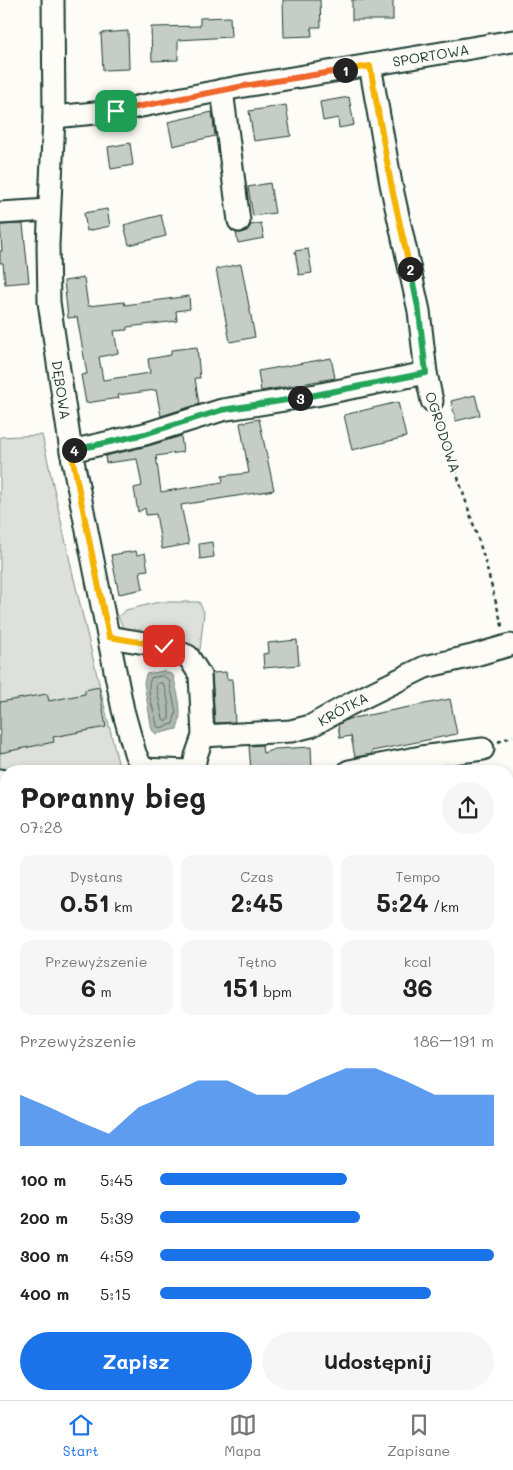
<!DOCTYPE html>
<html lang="pl">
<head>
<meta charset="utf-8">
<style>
	body { margin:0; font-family:Mali,sans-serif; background:#f6f6f6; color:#222; height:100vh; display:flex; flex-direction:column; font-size:19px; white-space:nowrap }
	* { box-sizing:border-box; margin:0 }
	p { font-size:16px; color:#767676 }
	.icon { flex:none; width:28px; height:28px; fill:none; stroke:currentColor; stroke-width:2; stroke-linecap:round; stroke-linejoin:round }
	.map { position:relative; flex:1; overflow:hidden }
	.details { position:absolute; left:0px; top:765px; width:514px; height:635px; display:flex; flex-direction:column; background:#fff; border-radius:20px 20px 0 0; box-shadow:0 2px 8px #0003 }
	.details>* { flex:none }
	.pin { position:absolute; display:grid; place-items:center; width:42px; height:42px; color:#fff; margin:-21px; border-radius:10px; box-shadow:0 2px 8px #0006 }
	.km { position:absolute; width:25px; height:25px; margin:-12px; border-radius:50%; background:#222; color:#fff; font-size:14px; line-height:25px; text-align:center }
	.round { display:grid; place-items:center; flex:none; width:52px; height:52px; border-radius:26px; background:#f6f6f6 }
	.headline { display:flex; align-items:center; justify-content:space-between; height:85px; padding:0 20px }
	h1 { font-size:28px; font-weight:700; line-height:38px }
	.figures { display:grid; grid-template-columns:repeat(3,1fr); gap:8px; height:85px; padding:5px 20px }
	.figures div { display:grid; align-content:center; border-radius:12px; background:#f6f6f6; text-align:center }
	.figures b { font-size:25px; font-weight:700 }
	.figures small { font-size:14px; font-weight:400 }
	.figures p { font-size:14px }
	.chart { height:140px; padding:10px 20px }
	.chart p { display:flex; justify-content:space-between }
	.chart svg { width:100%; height:90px; margin-top:5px; fill:#1a73e8; opacity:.7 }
	.primary-button { display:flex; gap:10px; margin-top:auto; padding:10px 20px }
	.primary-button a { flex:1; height:58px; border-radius:30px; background:#1a73e8; color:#fff; font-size:20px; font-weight:700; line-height:58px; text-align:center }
	.primary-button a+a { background:#f6f6f6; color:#222 }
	ul { padding:0 20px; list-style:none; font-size:16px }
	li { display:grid; grid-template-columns:80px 60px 1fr; align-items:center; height:38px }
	li i { height:12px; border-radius:6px; background:#1a73e8 }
	.tabs { display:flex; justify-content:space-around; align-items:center; height:70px; border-top:1px solid #e0e0e0; background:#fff; font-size:14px; color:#767676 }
	.tabs a { display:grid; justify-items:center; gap:2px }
	.tabs .selected { color:#1a73e8 }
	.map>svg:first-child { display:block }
</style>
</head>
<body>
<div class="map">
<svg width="513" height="1400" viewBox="0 0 513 1400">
	<rect width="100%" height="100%" fill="#fdfcf7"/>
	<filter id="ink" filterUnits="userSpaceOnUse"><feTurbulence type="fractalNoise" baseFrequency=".02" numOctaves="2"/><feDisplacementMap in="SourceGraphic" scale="10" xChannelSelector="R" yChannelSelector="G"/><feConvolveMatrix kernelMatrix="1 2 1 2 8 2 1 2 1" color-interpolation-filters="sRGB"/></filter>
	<g filter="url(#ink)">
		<g fill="#dde0db" stroke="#7e8e88">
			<path d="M 42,435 L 73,575 L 120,771 L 0,771 L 0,437 Z"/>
			<path d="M 159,602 L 199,602 L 204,612 L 200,650 L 184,648 L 124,629 L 118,617 L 126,610 Z"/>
			<path d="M 508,972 L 513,972 L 513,1018 L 508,1019 Z"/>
		</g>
		<path fill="#aeb8b1" stroke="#75877f" d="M 163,671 L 173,675 C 177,692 184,712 177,729 L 156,734 L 152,730 L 144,683 L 146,674 Z"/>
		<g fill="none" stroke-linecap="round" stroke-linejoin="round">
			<g stroke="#586e66" stroke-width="1">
				<path d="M 163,676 L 169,680 L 176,712 L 173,724 L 160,728 L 157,726 C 156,712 144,692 151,678 Z"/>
				<path d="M 158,683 L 163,683 C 167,693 170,708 169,719 L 166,721 L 163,719 L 156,686 Z"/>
			</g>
		</g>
		<g fill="#c6cdc7" stroke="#1f3d34">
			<path d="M 283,0 L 320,0 L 321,27 L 311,27 L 312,36 L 284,37 Z"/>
			<rect x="352" y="0" width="41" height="20"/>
			<path d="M 230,17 L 231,37 L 178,40 L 178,60 L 152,61 L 151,27 L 200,26 L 200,18 Z"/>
			<path d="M 128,31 L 129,69 L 103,70 L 101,33 Z"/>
			<path d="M 349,97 L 354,125 L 339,128 L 338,118 L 323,121 L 320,102 Z"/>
			<path d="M 286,105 L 291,136 L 254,141 L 249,111 Z"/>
			<path d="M 212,112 L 215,136 L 173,146 L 168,122 Z"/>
			<path d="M 130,143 L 133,165 L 111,169 L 108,147 Z"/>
			<path d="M 270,183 L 275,213 L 253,216 L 248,187 Z"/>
			<path d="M 107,209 L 110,226 L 87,231 L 84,213 Z"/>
			<path d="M 161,215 L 166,236 L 129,245 L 124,225 Z"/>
			<path d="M 261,223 L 264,238 L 238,243 L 236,233 L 241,233 L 247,231 L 251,225 Z"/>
			<path d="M 23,224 L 29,282 L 5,284 L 3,263 L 0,263 L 0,251 L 2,251 L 0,225 Z"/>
			<path d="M 308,249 L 312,273 L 299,275 L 295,251 Z"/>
			<path d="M 241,264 L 255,337 L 230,342 L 216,269 Z"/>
			<path d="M 84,278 L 88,306 L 124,302 L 125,305 L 189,296 L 190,309 L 176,311 L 177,321 L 127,327 L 127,330 L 114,331 L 118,353 L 99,357 L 103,380 L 150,373 L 148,359 L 171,355 L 171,350 L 197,347 L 200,378 L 195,378 L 199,404 L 161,416 L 156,390 L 118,395 L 119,398 L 86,403 L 81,375 L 87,374 L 77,317 L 68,318 L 64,281 Z"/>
			<path d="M 331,358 L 335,378 L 261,391 L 258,371 Z"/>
			<path d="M 475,395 L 480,415 L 456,421 L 451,401 Z"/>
			<path d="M 398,402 L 406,437 L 352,450 L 344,415 Z"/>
			<path d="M 259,419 L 274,490 L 181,505 L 189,544 L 162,549 L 156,514 L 146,515 L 145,508 L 138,512 L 134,488 L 142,486 L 137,459 L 106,463 L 105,456 L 148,446 L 181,436 L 183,452 L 156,456 L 161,492 L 223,482 L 222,476 L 249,473 L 240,423 Z"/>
			<path d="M 212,542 L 214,557 L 200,559 L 199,544 Z"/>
			<path d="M 136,551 L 137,555 L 145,553 L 148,570 L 140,571 L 143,589 L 119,594 L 111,555 Z"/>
			<path d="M 297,640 L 299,665 L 264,668 L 263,654 L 269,653 L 268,643 Z"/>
			<path d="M 226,672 L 227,679 L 232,679 L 235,722 L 215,723 L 212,673 Z"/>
			<path d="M 99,687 L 106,727 L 53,737 L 54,742 L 0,753 L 0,702 L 47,694 L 49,701 L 85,694 L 85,690 Z"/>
			<path d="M 450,699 L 457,734 L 372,751 L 372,754 L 355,757 L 351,736 L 340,738 L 338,725 L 348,719 Z"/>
			<path d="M 262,745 L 263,753 L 275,749 L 311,747 L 312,771 L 286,771 L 286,768 L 251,771 L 249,746 Z"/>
		</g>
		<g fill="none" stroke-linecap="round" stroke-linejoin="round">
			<defs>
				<g id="minor">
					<path id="s1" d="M 53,0 L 54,117 L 48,245 L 49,302 L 71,451 L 123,710 L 135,753 L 143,771"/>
					<path d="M 370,65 L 391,184 L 419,311 L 426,373 L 432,401"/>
					<path d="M 222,90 L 239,221"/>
					<path id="s2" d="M 54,117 L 116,111 L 244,86 L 513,41"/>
					<path d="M 0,213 L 49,210"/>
					<path d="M 71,451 L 145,434 L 222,410 L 316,395 L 426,373"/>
					<path d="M 109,637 L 163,646 L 188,656 L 200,675 L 203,736 L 196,756 L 193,771"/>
					<path id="s3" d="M 203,736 L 291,731 L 311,726 L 348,705 L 425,667 L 472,656 L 510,645"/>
					<path d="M 142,769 L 189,771"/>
					<path d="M 349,771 L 421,757 L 483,749"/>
					<path d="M 0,780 L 6,783"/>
					<path d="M 0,986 L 6,986"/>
					<path d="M 508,1137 L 513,1137"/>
					<path d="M 0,1212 L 6,1210"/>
					<path d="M 0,1346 L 6,1344"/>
					<path d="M 155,1394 L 156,1400"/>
					<path d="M 259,1400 L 325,1395 L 325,1400"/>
				</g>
			</defs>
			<use href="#minor" stroke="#1f3d34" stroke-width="25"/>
			<g stroke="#1f3d34" stroke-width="2.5" stroke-dasharray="4 4" stroke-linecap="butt">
				<path d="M 438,416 L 483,554 L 503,629"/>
				<path d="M 498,742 L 513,736"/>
			</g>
			<use href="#minor" stroke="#fdfcf7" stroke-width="21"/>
		</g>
	</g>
	<g fill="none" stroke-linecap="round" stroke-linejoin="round" filter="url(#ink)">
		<defs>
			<path id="split-1" d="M 116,111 L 244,86 L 345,70"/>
			<path id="split-2" d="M 345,70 L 370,66 L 391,184 L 410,269"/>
			<path id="split-3" d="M 300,398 L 426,373 L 419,312 L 410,269"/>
			<path id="split-4" d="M 74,450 L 145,434 L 222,410 L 300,398"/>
			<path id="split-5" d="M 74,450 L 71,451 L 109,637 L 164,646"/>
		</defs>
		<use href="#split-1" stroke="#fff" stroke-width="10"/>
		<use href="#split-2" stroke="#fff" stroke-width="10"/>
		<use href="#split-3" stroke="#fff" stroke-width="10"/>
		<use href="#split-4" stroke="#fff" stroke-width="10"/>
		<use href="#split-5" stroke="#fff" stroke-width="10"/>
		<use href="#split-1" stroke="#f0652b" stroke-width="6"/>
		<use href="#split-2" stroke="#f5b400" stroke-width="6"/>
		<use href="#split-3" stroke="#22a559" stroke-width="6"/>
		<use href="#split-4" stroke="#22a559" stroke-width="6"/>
		<use href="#split-5" stroke="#f5b400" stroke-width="6"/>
	</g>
	<g text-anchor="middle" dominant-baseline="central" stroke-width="5" stroke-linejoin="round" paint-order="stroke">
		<g font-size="14" fill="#1f3d34" stroke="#fdfcf7">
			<text stroke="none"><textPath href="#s2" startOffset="382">SPORTOWA</textPath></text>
			<text stroke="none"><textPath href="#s1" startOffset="391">DĘBOWA</textPath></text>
			<text transform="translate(443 432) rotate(72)">OGRODOWA</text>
			<text stroke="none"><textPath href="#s3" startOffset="145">KRÓTKA</textPath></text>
		</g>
	</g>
</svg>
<div class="pin" style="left:116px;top:111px;background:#1e9e55"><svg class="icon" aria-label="arrive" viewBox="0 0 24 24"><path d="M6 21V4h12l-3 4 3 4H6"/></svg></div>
<div class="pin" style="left:164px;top:646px;background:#d93025"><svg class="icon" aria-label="check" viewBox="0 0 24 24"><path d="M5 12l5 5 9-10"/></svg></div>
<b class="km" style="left:345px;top:70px">1</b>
<b class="km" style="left:410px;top:269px">2</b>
<b class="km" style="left:300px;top:398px">3</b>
<b class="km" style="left:74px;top:450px">4</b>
<section class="details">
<div class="headline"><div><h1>Poranny bieg</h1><p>07:28</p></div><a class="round"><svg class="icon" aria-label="share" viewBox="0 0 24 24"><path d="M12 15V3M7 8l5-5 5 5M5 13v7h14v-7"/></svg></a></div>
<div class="figures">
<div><p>Dystans</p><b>0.51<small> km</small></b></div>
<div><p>Czas</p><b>2:45</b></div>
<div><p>Tempo</p><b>5:24<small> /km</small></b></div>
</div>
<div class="figures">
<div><p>Przewyższenie</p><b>6<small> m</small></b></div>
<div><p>Tętno</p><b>151<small> bpm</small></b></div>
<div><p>kcal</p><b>36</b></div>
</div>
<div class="chart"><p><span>Przewyższenie</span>186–191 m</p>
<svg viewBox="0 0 160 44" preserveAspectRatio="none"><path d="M0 44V19L10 25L20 32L30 38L40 25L50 19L60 12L70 12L80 19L90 19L100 12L110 6L120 6L130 12L140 19L150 19L160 19V44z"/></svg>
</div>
<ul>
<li><b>100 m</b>5:45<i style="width:56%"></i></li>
<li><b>200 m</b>5:39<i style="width:60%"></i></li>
<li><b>300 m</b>4:59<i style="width:100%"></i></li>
<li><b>400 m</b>5:15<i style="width:81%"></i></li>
</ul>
<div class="primary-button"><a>Zapisz</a><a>Udostępnij</a></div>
</section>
</div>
<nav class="tabs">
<a class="selected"><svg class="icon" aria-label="home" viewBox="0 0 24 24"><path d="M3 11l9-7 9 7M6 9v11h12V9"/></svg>Start</a>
<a><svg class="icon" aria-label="map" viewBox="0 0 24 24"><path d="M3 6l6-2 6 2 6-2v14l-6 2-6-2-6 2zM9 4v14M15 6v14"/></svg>Mapa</a>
<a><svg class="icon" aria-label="saved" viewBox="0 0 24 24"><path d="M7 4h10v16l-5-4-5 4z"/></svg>Zapisane</a>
</nav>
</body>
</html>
